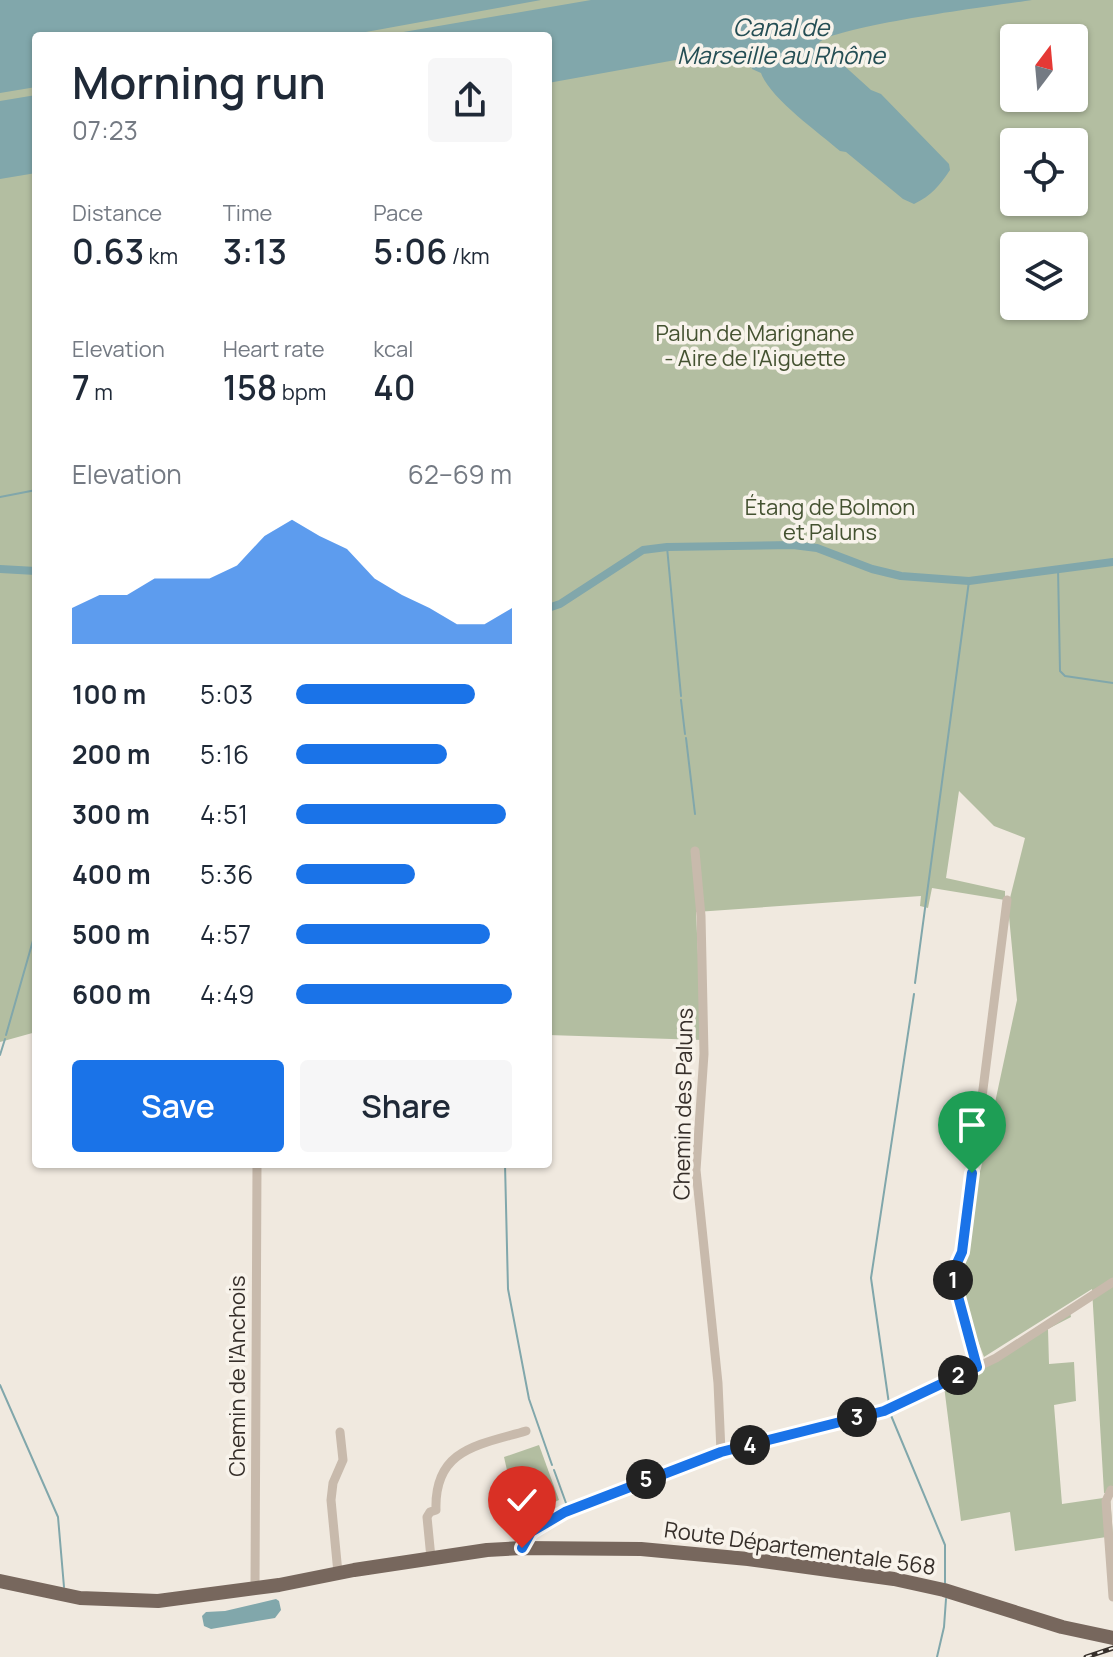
<!DOCTYPE html>
<html lang="en">
<head>
<meta charset="utf-8">
<style>
	body { margin:0; font-family:Manrope,sans-serif; background:#f6f6f7; color:#1f2937; height:100vh; display:flex; flex-direction:column; font-size:30px; white-space:nowrap }
	* { box-sizing:border-box; margin:0 }
	p { font-size:26px; color:#747a83 }
	.icon { flex:none; width:44px; height:44px; fill:none; stroke:currentColor; stroke-width:2; stroke-linecap:round; stroke-linejoin:round }
	.map { position:relative; flex:1; overflow:hidden }
	.drawer { position:absolute; left:32px; top:32px; width:520px; height:1136px; display:flex; flex-direction:column; background:#fff; border-radius:8px; box-shadow:0 2px 6px #0004 }
	.drawer>* { flex:none }
	.needle { width:52px; rotate:16deg }
	.controls { position:absolute; left:1000px; top:24px; display:grid; gap:16px }
	.controls a { display:grid; place-items:center; width:88px; height:88px; border-radius:8px; background:#fff; box-shadow:0 2px 6px #0004; font-size:40px }
	.pin { position:absolute; display:grid; place-items:center; width:68px; height:68px; color:#fff; margin:-82px -34px; border-radius:50% 50% 50% 0; rotate:-45deg; box-shadow:0 0 8px #0007 }
	.pin .icon { rotate:45deg }
	.km { position:absolute; width:40px; height:40px; margin:-20px; border-radius:50%; background:#222; color:#fff; font-size:22px; line-height:40px; text-align:center }
	.round { display:grid; place-items:center; flex:none; width:84px; height:84px; border-radius:8px; background:#f6f6f7 }
	.head { display:flex; align-items:center; justify-content:space-between; height:136px; padding:0 40px }
	h1 { font-size:44px; font-weight:600; line-height:60px }
	.stats { display:grid; grid-template-columns:repeat(3,1fr); gap:12px; height:136px; padding:8px 40px }
	.stats div { display:grid; align-content:center }
	.stats b { font-size:34px; font-weight:600 }
	.stats small { font-size:22px; font-weight:400 }
	.stats p { font-size:22px }
	.chart { height:224px; padding:16px 40px }
	.chart p { display:flex; justify-content:space-between }
	.chart svg { width:100%; height:144px; margin-top:8px; fill:#1a73e8; opacity:.7 }
	.action { display:flex; gap:16px; margin-top:auto; padding:16px 40px }
	.action a { flex:1; height:92px; border-radius:8px; background:#1a73e8; color:#fff; font-size:32px; font-weight:600; line-height:92px; text-align:center }
	.action a+a { background:#f6f6f7; color:#1f2937 }
	ul { padding:0 40px; list-style:none; font-size:26px }
	li { display:grid; grid-template-columns:128px 96px 1fr; align-items:center; height:60px }
	li i { height:20px; border-radius:10px; background:#1a73e8 }
	.map>svg:first-child { display:block }
</style>
</head>
<body>
<div class="map">
<svg width="1113" height="1657" viewBox="0 0 1113 1657">
	<rect width="100%" height="100%" fill="#f0e9df"/>
	<g fill="#b3bea1" fill-rule="evenodd">
		<path d="M 0,0 L 1113,0 L 1113,1494 L 1104,1493 L 1092,1289 L 984,1357 L 950,1267 L 981,1168 L 1017,1000 L 1008,906 L 1025,838 L 994,826 L 959,791 L 946,878 L 1005,891 L 1005,900 L 932,888 L 928,908 L 920,906 L 921,896 L 696,912 L 702,1040 L 548,1035 L 548,36 L 36,36 L 36,1032 L 0,1042 ZM 1014,38 L 1074,38 L 1074,98 L 1014,98 ZM 1014,142 L 1074,142 L 1074,202 L 1014,202 ZM 1014,246 L 1074,246 L 1074,306 L 1014,306 Z"/>
		<path d="M 1069,1306 L 1071,1317 L 1048,1329 L 1049,1364 L 1074,1362 L 1076,1401 L 1054,1405 L 1062,1504 L 1110,1497 L 1113,1536 L 1015,1551 L 1010,1512 L 961,1521 L 943,1378 L 993,1356 Z"/>
		<path d="M 539,1445 L 559,1500 L 518,1519 L 504,1457 Z"/>
	</g>
	<g fill="#81a7ab">
		<path d="M 0,0 L 541,0 L 344,36 L 36,36 L 36,87 L 0,93 Z"/>
		<path d="M 591,0 L 1032,0 C 1000,5 833,26 819,43 L 871,90 L 881,94 L 949,164 L 950,170 C 940,185 931,196 914,204 L 903,199 L 846,152 L 840,151 C 818,132 770,98 761,73 L 752,69 L 751,62 L 742,54 L 720,52 L 548,83 L 548,36 L 380,36 Z"/>
		<path d="M 36,95 L 36,173 L 0,179 L 0,101 Z"/>
		<path d="M 276,1599 L 279,1601 L 281,1610 L 275,1618 L 211,1629 L 204,1626 L 202,1616 L 206,1612 L 225,1611 Z"/>
	</g>
	<g fill="none" stroke-linecap="round" stroke-linejoin="round">
		<g stroke="#81a7ab" stroke-width="2">
			<path d="M 0,497 L 36,490"/>
			<path d="M 667,547 L 681,696"/>
			<path d="M 1058,568 L 1060,671 L 1065,676 L 1113,683"/>
			<path d="M 681,700 L 685,734"/>
			<path d="M 686,738 L 695,814"/>
			<path d="M 915,983 L 969,581"/>
			<path d="M 6,1035 L 36,930"/>
			<path d="M 0,1055 L 5,1039"/>
			<path d="M 505,1164 L 508,1289 L 529,1399 L 552,1465"/>
			<path d="M 0,1385 L 58,1517 L 64,1587"/>
			<path d="M 889,1404 L 871,1278 L 914,994"/>
			<path d="M 890,1413 L 945,1545 L 945,1583"/>
			<path d="M 554,1470 L 566,1503"/>
			<path d="M 937,1657 L 944,1627 L 946,1599"/>
		</g>
		<g stroke="#81a7ab" stroke-width="8">
			<path d="M 0,569 L 36,571"/>
			<path d="M 548,608 L 560,604 L 643,550 L 667,547 L 793,545 L 817,548 L 872,569 L 901,576 L 969,581 L 1113,562"/>
		</g>
		<g stroke="#c8baac" stroke-width="9">
			<path d="M 695,851 L 701,916 L 704,1054 L 696,1170 L 718,1383 L 721,1452"/>
			<path d="M 977,1367 L 953,1278 L 963,1247 L 1007,900"/>
			<path d="M 1111,1490 L 1106,1501 L 1113,1597"/>
			<path d="M 522,1548 L 531,1532 L 565,1512 L 678,1467 L 721,1452 L 893,1407 L 996,1358 L 1113,1282"/>
			<path d="M 431,1558 L 427,1517 L 430,1512 L 436,1510 C 434,1449 478,1445 526,1431"/>
			<path d="M 338,1573 L 331,1500 L 333,1483 L 343,1460 L 340,1432"/>
			<path d="M 255,1588 L 257,1164"/>
		</g>
		<path stroke="#77675d" stroke-width="14" d="M 0,1581 L 80,1598 L 158,1601 L 279,1585 L 354,1570 L 487,1550 L 522,1548 L 641,1549 L 748,1559 L 894,1579 L 944,1590 L 1062,1627 L 1113,1638"/>
		<defs>
			<path id="rail" d="M 1086,1657 L 1113,1648"/>
		</defs>
		<use href="#rail" stroke="#362f2a" stroke-width="5"/>
		<use href="#rail" stroke="#f8f3eb" stroke-width="2" stroke-dasharray="6" stroke-linecap="butt"/>
	</g>
	<g fill="none" stroke-linecap="round" stroke-linejoin="round">
		<defs>
			<path id="route" d="M 522,1548 L 531,1532 L 565,1512 L 721,1452 L 884,1411 L 977,1367 L 952,1274 L 962,1252 L 972,1173"/>
		</defs>
		<use href="#route" stroke="#fff" stroke-width="16"/>
		<use href="#route" stroke="#1a73e8" stroke-width="10"/>
	</g>
	<g text-anchor="middle" dominant-baseline="central" stroke-width="7" stroke-linejoin="round" paint-order="stroke">
		<g font-size="22" fill="#445231" stroke="#f8f3eb">
			<text x="755" y="333">Palun de Marignane<tspan x="755" dy="25">- Aire de l'Aiguette</tspan></text>
			<text x="830" y="507">Étang de Bolmon<tspan x="830" dy="25">et Paluns</tspan></text>
		</g>
		<g font-size="22" fill="#362f2a" stroke="#f8f3eb">
			<text transform="translate(683 1104) rotate(-89)">Chemin des Paluns</text>
			<text transform="translate(237 1376) rotate(-90)">Chemin de l'Anchois</text>
			<text transform="translate(800 1548) rotate(8)">Route Départementale 568</text>
		</g>
		<g font-size="24" font-style="italic" fill="#244e54" stroke="#f8f3eb">
			<text x="781" y="26">Canal de<tspan x="781" dy="28">Marseille au Rhône</tspan></text>
		</g>
	</g>
</svg>
<div class="controls">
<a><svg class="needle" viewBox="-14 -14 28 28"><path d="M0-13l5 13h-10z" fill="#e53935"/><path d="M0 13l5-13h-10z" fill="#747a83"/></svg></a>
<a><svg class="icon" aria-label="locate" viewBox="0 0 24 24"><circle cx="12" cy="12" r="6"/><path d="M12 2v4M12 18v4M2 12h4M18 12h4"/></svg></a>
<a><svg class="icon" aria-label="layers" viewBox="0 0 24 24"><path d="M12 4l9 5-9 5-9-5zM3 14l9 5 9-5"/></svg></a>
</div>
<div class="pin" style="left:972px;top:1173px;background:#1e9e55"><svg class="icon" aria-label="arrive" viewBox="0 0 24 24"><path d="M6 21V4h12l-3 4 3 4H6"/></svg></div>
<div class="pin" style="left:522px;top:1548px;background:#d93025"><svg class="icon" aria-label="check" viewBox="0 0 24 24"><path d="M5 12l5 5 9-10"/></svg></div>
<b class="km" style="left:953px;top:1280px">1</b>
<b class="km" style="left:958px;top:1375px">2</b>
<b class="km" style="left:857px;top:1417px">3</b>
<b class="km" style="left:750px;top:1445px">4</b>
<b class="km" style="left:646px;top:1479px">5</b>
<section class="drawer">
<div class="head"><div><h1>Morning run</h1><p>07:23</p></div><a class="round"><svg class="icon" aria-label="share" viewBox="0 0 24 24"><path d="M12 15V3M7 8l5-5 5 5M5 13v7h14v-7"/></svg></a></div>
<div class="stats">
<div><p>Distance</p><b>0.63<small> km</small></b></div>
<div><p>Time</p><b>3:13</b></div>
<div><p>Pace</p><b>5:06<small> /km</small></b></div>
</div>
<div class="stats">
<div><p>Elevation</p><b>7<small> m</small></b></div>
<div><p>Heart rate</p><b>158<small> bpm</small></b></div>
<div><p>kcal</p><b>40</b></div>
</div>
<div class="chart"><p><span>Elevation</span>62–69 m</p>
<svg viewBox="0 0 160 44" preserveAspectRatio="none"><path d="M0 44V33L10 29L20 29L30 24L40 24L50 24L60 20L70 11L80 6L90 11L100 15L110 24L120 29L130 33L140 38L150 38L160 33V44z"/></svg>
</div>
<ul>
<li><b>100 m</b>5:03<i style="width:83%"></i></li>
<li><b>200 m</b>5:16<i style="width:70%"></i></li>
<li><b>300 m</b>4:51<i style="width:97%"></i></li>
<li><b>400 m</b>5:36<i style="width:55%"></i></li>
<li><b>500 m</b>4:57<i style="width:90%"></i></li>
<li><b>600 m</b>4:49<i style="width:100%"></i></li>
</ul>
<div class="action"><a>Save</a><a>Share</a></div>
</section>
</div>
</body>
</html>
